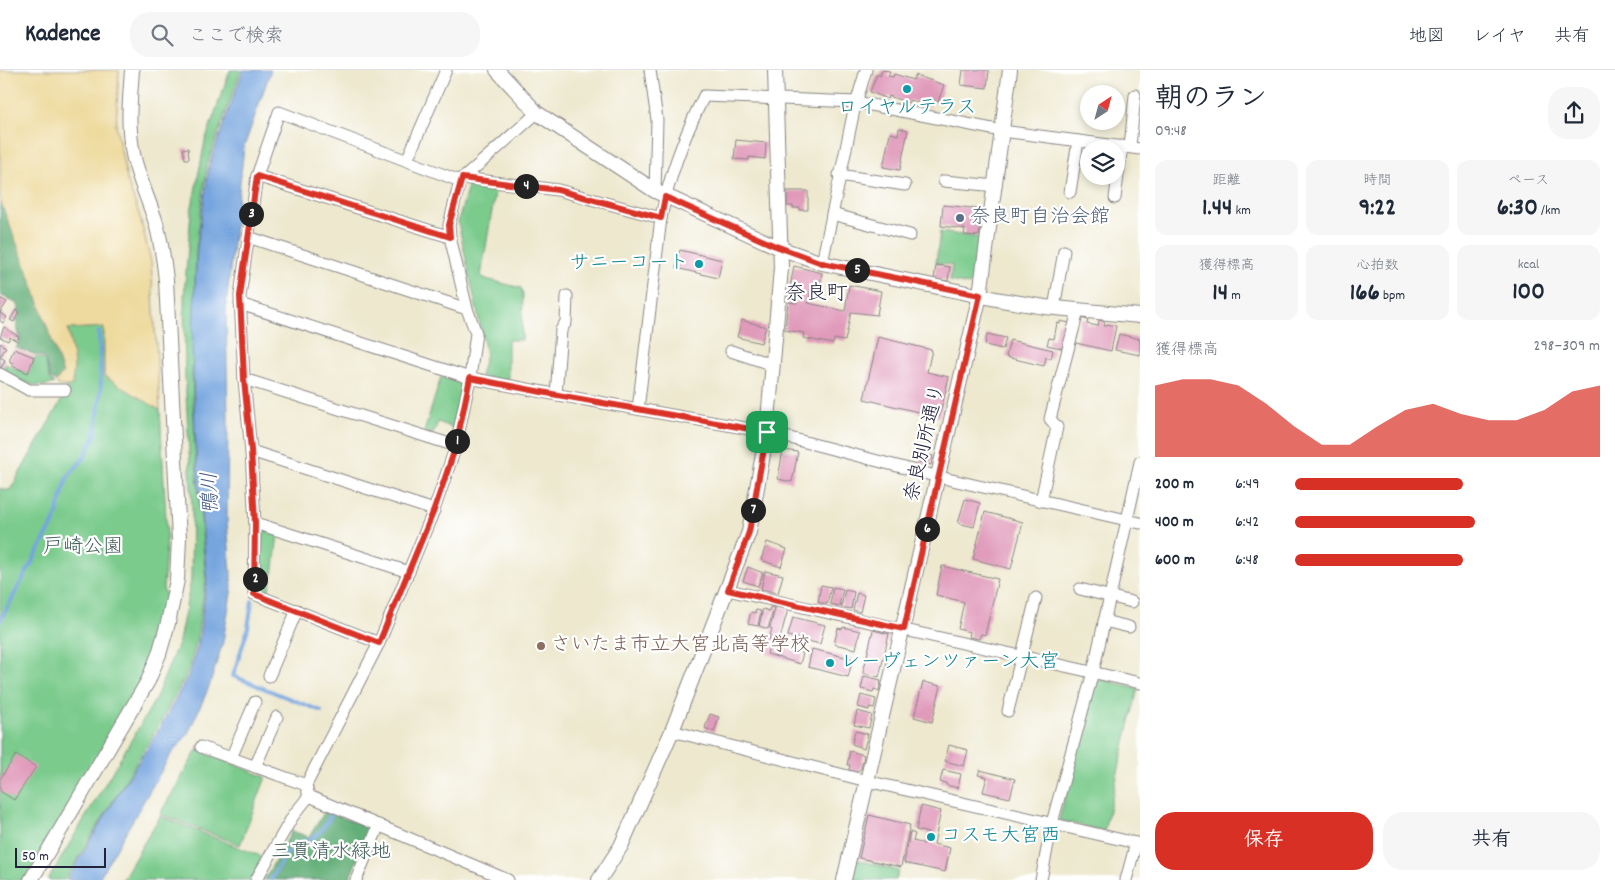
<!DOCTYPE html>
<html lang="ja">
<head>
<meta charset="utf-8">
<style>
	body { margin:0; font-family:Dekko,"Klee One",sans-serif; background:#f6f6f7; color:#1f2937; height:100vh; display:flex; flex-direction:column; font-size:19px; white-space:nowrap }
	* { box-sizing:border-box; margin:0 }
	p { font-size:16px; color:#747a83 }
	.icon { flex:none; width:28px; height:28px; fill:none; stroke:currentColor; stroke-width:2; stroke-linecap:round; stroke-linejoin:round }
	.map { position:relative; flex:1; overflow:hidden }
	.side { display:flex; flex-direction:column; background:#fff; width:475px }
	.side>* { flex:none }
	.needle { width:32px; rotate:36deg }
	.controls { position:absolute; left:1080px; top:15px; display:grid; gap:10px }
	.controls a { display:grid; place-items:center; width:45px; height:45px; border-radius:50%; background:#fff; box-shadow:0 2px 8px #0003; font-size:25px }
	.scale { position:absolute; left:15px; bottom:12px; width:91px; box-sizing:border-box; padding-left:5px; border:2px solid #22223b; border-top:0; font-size:14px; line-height:18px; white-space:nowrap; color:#22223b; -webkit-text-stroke:4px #fff; paint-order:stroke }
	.pin { position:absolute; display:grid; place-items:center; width:42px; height:42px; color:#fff; margin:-21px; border-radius:10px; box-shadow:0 2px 8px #0006 }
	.km { position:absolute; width:25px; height:25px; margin:-12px; border-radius:50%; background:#222; color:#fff; font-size:14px; line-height:25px; text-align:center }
	.round { display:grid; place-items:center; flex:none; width:52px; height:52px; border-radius:20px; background:#f6f6f7 }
	.head { display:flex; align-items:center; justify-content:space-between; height:85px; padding:0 15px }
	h1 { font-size:28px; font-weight:800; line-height:38px }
	.figures { display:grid; grid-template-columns:repeat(3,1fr); gap:8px; height:85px; padding:5px 15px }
	.figures div { display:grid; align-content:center; border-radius:12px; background:#f6f6f7; text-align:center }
	.figures b { font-size:25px; font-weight:800 }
	.figures small { font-size:14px; font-weight:400 }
	.figures p { font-size:14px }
	.chart { height:140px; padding:10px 15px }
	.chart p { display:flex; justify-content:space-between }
	.chart svg { width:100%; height:90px; margin-top:5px; fill:#d93025; opacity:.7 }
	.primary-button { display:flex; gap:10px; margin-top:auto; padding:10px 15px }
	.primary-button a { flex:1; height:58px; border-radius:20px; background:#d93025; color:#fff; font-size:20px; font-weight:800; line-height:58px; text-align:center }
	.primary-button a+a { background:#f6f6f7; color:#1f2937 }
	ul { padding:0 15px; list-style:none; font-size:16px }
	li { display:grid; grid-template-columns:80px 60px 1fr; align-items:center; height:38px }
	li i { height:12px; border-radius:6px; background:#d93025 }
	header { display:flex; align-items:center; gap:30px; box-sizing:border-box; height:70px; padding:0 25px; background:#fff; border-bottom:1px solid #e0e1e3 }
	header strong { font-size:24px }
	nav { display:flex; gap:28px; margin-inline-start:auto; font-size:18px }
	.search { width:350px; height:45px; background:#f6f6f7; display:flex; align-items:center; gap:12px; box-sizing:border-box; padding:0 18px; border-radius:20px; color:#747a83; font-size:19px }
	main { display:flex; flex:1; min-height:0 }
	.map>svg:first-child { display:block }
</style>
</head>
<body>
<header>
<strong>Kadence</strong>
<div class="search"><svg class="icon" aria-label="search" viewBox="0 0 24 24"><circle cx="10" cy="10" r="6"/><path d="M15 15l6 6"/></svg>ここで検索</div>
<nav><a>地図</a><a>レイヤ</a><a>共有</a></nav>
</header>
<main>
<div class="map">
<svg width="1140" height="810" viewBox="0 0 1140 810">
	<rect width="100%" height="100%" fill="#fff"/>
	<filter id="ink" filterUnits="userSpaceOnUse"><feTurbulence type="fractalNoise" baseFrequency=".02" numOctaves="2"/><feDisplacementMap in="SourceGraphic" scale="10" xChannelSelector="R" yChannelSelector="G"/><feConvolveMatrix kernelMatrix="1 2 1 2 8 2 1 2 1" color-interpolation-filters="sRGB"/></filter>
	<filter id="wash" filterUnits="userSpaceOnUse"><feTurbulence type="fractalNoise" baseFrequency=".0096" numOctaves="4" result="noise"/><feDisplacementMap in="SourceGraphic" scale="20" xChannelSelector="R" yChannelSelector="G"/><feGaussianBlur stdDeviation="1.12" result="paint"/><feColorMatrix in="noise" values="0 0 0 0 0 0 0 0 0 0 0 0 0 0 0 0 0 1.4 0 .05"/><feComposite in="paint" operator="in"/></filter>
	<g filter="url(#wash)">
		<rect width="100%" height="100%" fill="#ede8ce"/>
		<g fill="#7acb8c" stroke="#4e7664">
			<path d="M 230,0 L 241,0 L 207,95 L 196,179 L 192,306 L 195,381 L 206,511 L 196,573 L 189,600 L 155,662 L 65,810 L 48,810 L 155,630 L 179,571 L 191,511 L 192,436 L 185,306 L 184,226 L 191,142 L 205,71 Z"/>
			<path d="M 469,113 L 496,117 L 481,206 L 486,209 L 521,218 L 523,225 L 522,270 L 508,270 L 508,311 L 480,306 L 486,283 L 458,152 Z"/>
			<path d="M 940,162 L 981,168 L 974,210 L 969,215 L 950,211 L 952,195 L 936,193 Z"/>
			<path d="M 104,257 L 104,306 L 160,340 L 167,467 L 163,519 L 167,528 L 155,581 L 141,611 L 89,704 L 24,810 L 0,810 L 0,418 L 5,420 L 10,420 L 65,324 L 74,294 L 68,259 Z"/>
			<path d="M 35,287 L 45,290 L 49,309 L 54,313 C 37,321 17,309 2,302 L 5,294 L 29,304 Z"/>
			<path d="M 441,307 L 462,313 L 453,358 L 438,352 L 433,364 L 424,362 Z"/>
			<path d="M 260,458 L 278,464 L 274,498 L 268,524 L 261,522 L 258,517 Z"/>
			<path d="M 1094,608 L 1138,618 L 1104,761 L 1059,750 Z"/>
			<path d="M 197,680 L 266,707 L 240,775 L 160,744 Z"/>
			<path d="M 160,746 L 263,787 L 251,810 L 122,810 Z"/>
			<path d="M 855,789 L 899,801 L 896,810 L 850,810 Z"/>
		</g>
		<g fill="#63af78" stroke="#42685a">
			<path d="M 0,130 L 33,215 L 63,304 L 56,312 L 50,308 L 45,288 L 16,278 L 20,270 L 16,251 L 20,244 L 16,233 L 0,225 Z"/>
			<path d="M 325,741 L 370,758 L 349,810 L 264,810 L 292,761 L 309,767 Z"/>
		</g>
		<path fill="#eeda9e" stroke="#887e6c" d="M 0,0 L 119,0 L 116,56 L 127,110 L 140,147 L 151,192 L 160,340 L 104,306 L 104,257 L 68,259 L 74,294 L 72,316 L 59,316 L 56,312 L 63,303 L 33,215 L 0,130 Z"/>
		<path fill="#75a4de" stroke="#4c638c" d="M 243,0 L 271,0 L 244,77 L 226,236 L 228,349 L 227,450 L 232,517 L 223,572 L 209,617 L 188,664 L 170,686 L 98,810 L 67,810 L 118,724 L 157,663 L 190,602 L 198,574 L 207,511 L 196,381 L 192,279 L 197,179 L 209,95 Z"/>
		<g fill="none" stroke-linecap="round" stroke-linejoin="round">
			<g stroke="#75a4de" stroke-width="4">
				<path d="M 252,531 L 248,558 L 233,606 L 321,641"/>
				<path d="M 0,551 L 55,450 L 67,408 L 83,389 L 95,366 L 101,319 L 99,262"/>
				<path d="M 271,810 C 277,799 285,782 296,775 C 300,772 306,772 310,769 C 321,764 327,753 332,743"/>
			</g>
		</g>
		<g id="blocks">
			<g fill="#e09aba">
				<path d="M 882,0 L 890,1 L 888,6 L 893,7 L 894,4 L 913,10 L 915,5 L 944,15 L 938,32 L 932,29 L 929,37 L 910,30 L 908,33 L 889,26 L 888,29 L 870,22 L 877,4 L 880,6 Z"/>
				<path d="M 963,0 L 989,0 L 987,18 L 961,15 Z"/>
				<path d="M 899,58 L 908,60 L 900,100 L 883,97 L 890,63 L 898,65 Z"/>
				<path d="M 736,70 L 766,73 L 765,89 L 749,87 L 749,90 L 734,89 Z"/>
				<path d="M 188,78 L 189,89 L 185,89 L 183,79 Z"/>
				<path d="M 787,121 L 808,121 L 808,140 L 800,140 L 800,138 L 793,138 L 793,136 L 787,136 Z"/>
				<path d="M 943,135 L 982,139 L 979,166 L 964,165 L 965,159 L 941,156 Z"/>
				<path d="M 680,180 L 722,190 L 718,208 L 676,198 Z"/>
				<path d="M 936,195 L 950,197 L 948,211 L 934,209 Z"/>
				<path d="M 794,196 L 822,203 L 820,217 L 812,215 L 808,233 L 845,241 L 849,215 L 881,221 L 877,245 L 851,242 L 845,271 L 834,269 L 833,274 L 803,268 L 804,263 L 785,260 L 788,232 L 797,233 L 797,229 L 788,227 Z"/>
				<path d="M 0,228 L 7,232 L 0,243 L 7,247 L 3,253 L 0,251 Z"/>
				<path d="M 16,240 L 19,242 L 14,252 L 10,250 Z"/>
				<path d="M 1081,248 L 1088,250 L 1087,254 L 1098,256 L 1099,250 L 1105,252 L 1104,256 L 1107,256 L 1107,254 L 1116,256 L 1111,281 L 1076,273 Z"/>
				<path d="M 742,250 L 766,257 L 761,273 L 737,267 Z"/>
				<path d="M 1060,251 L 1070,253 L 1065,279 L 1047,275 L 1049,268 L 1054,269 L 1057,253 L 1060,254 Z"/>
				<path d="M 4,257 L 19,267 L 17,271 L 10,267 L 8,271 L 0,267 Z"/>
				<path d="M 987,264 L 1006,268 L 1003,279 L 985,275 Z"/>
				<path d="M 1119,264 L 1140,269 L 1140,285 L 1115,280 Z"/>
				<path d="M 878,267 L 932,280 L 927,302 L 949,307 L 939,347 L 864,329 Z"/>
				<path d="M 1010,270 L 1053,280 L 1051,289 L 1046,287 L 1044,296 L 1006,287 Z"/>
				<path d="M 0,273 L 6,277 L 0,287 L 5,290 L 0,300 Z"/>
				<path d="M 14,279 L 34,287 L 28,303 L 12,296 L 13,293 L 10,292 L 10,288 Z"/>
				<path d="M 783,380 L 798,382 L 792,412 L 778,409 Z"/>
				<path d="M 921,383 L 933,386 L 931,395 L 919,392 Z"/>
				<path d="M 965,429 L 980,433 L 974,457 L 958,453 Z"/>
				<path d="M 985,442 L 1023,452 L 1011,499 L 973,489 Z"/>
				<path d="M 767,472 L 787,479 L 781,497 L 761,490 Z"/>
				<path d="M 942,496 L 998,509 L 985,565 L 981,564 L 979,569 L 969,567 L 970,562 L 958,559 L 964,532 L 936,525 Z"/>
				<path d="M 748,497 L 763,503 L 758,516 L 743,511 Z"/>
				<path d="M 765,501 L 783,505 L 778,523 L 761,519 Z"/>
				<path d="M 821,515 L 831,517 L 827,534 L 818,532 Z"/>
				<path d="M 833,517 L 843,519 L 839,536 L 830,534 Z"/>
				<path d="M 845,520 L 854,522 L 851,539 L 841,537 Z"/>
				<path d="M 857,523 L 864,525 L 860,542 L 853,540 Z"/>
				<path d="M 776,535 L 788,539 L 778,576 L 803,583 L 800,594 L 767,584 L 771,570 L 769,569 L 772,559 L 770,558 Z"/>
				<path d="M 770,537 L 774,538 L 768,559 L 759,556 L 763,539 L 769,541 Z"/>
				<path d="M 756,540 L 761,541 L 758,556 L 748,554 L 751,542 L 755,543 Z"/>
				<path d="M 793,547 L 825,555 L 820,574 L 788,566 Z"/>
				<path d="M 843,557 L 860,561 L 856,579 L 834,574 L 838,558 L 842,559 Z"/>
				<path d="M 873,560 L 889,564 L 879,607 L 863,603 Z"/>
				<path d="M 812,579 L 853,589 L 848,607 L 808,597 Z"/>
				<path d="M 864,606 L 881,610 L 879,621 L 874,619 L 873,622 L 861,619 Z"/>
				<path d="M 923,612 L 941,616 L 932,652 L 914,647 Z"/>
				<path d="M 861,625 L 876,629 L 874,638 L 869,637 L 869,640 L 858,637 Z"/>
				<path d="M 857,641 L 872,645 L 869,658 L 854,655 Z"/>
				<path d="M 710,644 L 719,647 L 714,662 L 705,658 Z"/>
				<path d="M 855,661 L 868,664 L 864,679 L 852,674 Z"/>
				<path d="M 949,675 L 968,680 L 964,696 L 945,691 Z"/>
				<path d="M 850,681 L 864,685 L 861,699 L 856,702 L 849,700 L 850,695 L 847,695 Z"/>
				<path d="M 16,685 L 36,697 L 14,730 L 0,721 L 0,709 Z"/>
				<path d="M 943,700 L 961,704 L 958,718 L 946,715 L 946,713 L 940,712 Z"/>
				<path d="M 980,700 L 1015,709 L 1010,728 L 983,722 L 987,707 L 978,705 Z"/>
				<path d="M 921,736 L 941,741 L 934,774 L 950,778 L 945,802 L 904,793 L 910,762 L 915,764 L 913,771 L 925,774 L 928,763 L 916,760 Z"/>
				<path d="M 869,745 L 910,755 L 901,797 L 859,788 Z"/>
			</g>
		</g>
	</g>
	<g filter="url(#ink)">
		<use href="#blocks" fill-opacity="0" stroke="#888584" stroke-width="1"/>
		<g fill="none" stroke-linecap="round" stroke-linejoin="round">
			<defs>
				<g id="minor">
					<path d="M 650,0 L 657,50 L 655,121"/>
					<path d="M 1130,77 L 1135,25"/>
					<path d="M 407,90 L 446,0"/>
					<path d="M 839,105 L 905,115"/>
					<path d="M 257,106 L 450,167"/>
					<path d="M 462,108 L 558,120 L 661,148"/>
					<path d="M 944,111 L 996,116"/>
					<path d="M 1070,122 L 1078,71"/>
					<path d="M 1115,128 L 1122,76"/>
					<path d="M 832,144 L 910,165"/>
					<path d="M 248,167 L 467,239"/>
					<path d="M 822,193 L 854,40 L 866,0"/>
					<path d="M 240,234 L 470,308 L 553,324 L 767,362 L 939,407 L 1140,453"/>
					<path d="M 1054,238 L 1064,181"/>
					<path d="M 731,281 L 773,295"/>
					<path d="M 0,304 L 29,320 L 65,320"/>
					<path d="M 244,309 L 456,376"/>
					<path d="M 556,325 L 561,260 L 566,252 L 567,226"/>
					<path d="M 638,339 L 661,148 C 669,106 685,64 704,26 L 856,32 L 1002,61 L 1140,79"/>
					<path d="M 251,381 L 434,440"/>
					<path d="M 1041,431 L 1057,357 L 1050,349 L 1078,241"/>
					<path d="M 255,453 L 409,502"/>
					<path d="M 1080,519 L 1132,532"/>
					<path d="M 728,520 L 1140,613"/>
					<path d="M 1104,551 L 1129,557"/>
					<path d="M 379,573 L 254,524 L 255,453 L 251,381 L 244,309 L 240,226 L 257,106 L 279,42 L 460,111"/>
					<path d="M 269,606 L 297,540"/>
					<path d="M 1008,641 L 1036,528"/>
					<path d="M 672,661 L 867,711 L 1140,774"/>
					<path d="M 201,677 L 306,715"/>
					<path d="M 231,688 L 255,632"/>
					<path d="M 255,697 L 277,647"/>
					<path d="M 256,810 L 293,746 L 309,726"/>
					<path d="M 356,810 L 379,755"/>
					<path d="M 508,810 L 309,726 L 306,715 L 379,573 L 434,440 L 456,376 L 470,308 L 476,263 L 467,239 L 450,167 L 449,155 L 460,111 L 537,43"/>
					<path d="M 1041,810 L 1052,753 L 1093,602 L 1140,392"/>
					<path d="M 1126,810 L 1136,773"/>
				</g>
				<g id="tertiary">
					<path d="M 497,0 L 537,43 L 655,121 L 782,179 L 822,193 L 1001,230 L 1045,237 L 1140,246"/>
					<path d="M 31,810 L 148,611 L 159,584 L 168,553 L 177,510 L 179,469 L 166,210 C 164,191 161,172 156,153 C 149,130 138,108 133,84 C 127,56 130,28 132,0"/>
					<path d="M 599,810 L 621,776 L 672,661 L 749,462 L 767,362 L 781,198 L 775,0"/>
					<path d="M 844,810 L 980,225 L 1010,0"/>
				</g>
			</defs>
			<use href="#minor" stroke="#888584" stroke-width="13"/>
			<use href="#tertiary" stroke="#888584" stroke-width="16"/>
			<use href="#minor" stroke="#fff" stroke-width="11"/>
			<use href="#tertiary" stroke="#fff" stroke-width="14"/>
		</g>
	</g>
	<g fill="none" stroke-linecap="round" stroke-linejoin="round" filter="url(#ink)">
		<defs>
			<path id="route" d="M 257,106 L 450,167 L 449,155 L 462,108 L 558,120 L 661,148 L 665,127 L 773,175 L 822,193 L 980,225 L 904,559 L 728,520 L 749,462 L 767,362 L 552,324 L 470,308 L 456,376 L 434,440 L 379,573 L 254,524 L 255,453 L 251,380 L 244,309 L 240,226 Z"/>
		</defs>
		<use href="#route" stroke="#fff" stroke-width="10"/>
		<use href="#route" stroke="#d93025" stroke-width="6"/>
	</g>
	<g fill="#0f9aa8" stroke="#fff" stroke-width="2">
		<circle cx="907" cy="19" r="5"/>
		<circle cx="699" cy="194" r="5"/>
		<circle cx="830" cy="593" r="5"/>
		<circle cx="931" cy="767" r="5"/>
	</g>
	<circle fill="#5c6f8a" stroke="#fff" stroke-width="2" cx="960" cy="148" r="5"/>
	<circle fill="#8d6e63" stroke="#fff" stroke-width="2" cx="541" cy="576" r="5"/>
	<g text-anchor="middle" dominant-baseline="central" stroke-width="4.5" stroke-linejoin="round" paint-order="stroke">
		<g font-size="20" fill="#0d838f" stroke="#fff" text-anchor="start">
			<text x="907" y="39" text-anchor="middle">ロイヤルテラス</text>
			<text x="689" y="194" text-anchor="end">サニーコート</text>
			<text x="840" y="593">レーヴェンツァーン大宮</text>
			<text x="941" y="767">コスモ大宮西</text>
		</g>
		<g font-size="20" fill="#4e5e75" stroke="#fff" text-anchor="start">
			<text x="970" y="148">奈良町自治会館</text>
		</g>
		<g font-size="20" fill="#22223b" stroke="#fff">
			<text transform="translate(926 373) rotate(-77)">奈良別所通り</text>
		</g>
		<g font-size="20" fill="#415d57" stroke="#fff">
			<text x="83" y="478">戸崎公園</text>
			<text x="331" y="783">三貫清水緑地</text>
		</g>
		<g font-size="20" fill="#785e54" stroke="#fff" text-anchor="start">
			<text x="551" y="576">さいたま市立大宮北高等学校</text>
		</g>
		<g font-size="21" fill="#22223b" stroke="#fff">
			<text x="816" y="225">奈良町</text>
		</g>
		<g font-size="21" font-style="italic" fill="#475c84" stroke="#fff">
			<text transform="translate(212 423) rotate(-92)">鴨川</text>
		</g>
	</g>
</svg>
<div class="controls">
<a><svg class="needle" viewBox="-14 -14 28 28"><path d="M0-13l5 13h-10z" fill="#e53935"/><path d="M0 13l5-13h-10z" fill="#747a83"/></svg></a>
<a><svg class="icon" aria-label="layers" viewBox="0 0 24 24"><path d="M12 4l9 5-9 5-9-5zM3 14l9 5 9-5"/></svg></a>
</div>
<div class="scale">50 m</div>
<div class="pin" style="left:767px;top:362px;background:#1e9e55"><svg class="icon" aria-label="arrive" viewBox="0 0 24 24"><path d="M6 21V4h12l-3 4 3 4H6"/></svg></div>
<b class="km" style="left:457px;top:371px">1</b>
<b class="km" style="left:255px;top:509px">2</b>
<b class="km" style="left:251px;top:144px">3</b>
<b class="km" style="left:526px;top:116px">4</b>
<b class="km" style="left:857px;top:200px">5</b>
<b class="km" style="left:927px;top:459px">6</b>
<b class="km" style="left:753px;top:440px">7</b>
</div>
<section class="side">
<div class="head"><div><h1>朝のラン</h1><p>09:48</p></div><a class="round"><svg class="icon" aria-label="share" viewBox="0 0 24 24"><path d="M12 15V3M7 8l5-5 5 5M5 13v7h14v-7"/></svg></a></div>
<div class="figures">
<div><p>距離</p><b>1.44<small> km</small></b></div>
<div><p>時間</p><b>9:22</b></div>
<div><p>ペース</p><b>6:30<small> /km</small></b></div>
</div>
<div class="figures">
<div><p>獲得標高</p><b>14<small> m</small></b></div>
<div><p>心拍数</p><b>166<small> bpm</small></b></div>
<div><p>kcal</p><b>100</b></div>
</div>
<div class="chart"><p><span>獲得標高</span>298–309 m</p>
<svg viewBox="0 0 160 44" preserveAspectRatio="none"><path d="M0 44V9L10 6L20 6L30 9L40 18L50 29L60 38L70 38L80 29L90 21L100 18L110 23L120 26L130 26L140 21L150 12L160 9V44z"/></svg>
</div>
<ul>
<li><b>200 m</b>6:49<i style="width:55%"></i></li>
<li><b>400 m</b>6:42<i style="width:59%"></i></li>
<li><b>600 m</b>6:48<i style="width:55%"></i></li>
</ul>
<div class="primary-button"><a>保存</a><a>共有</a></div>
</section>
</main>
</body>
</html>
